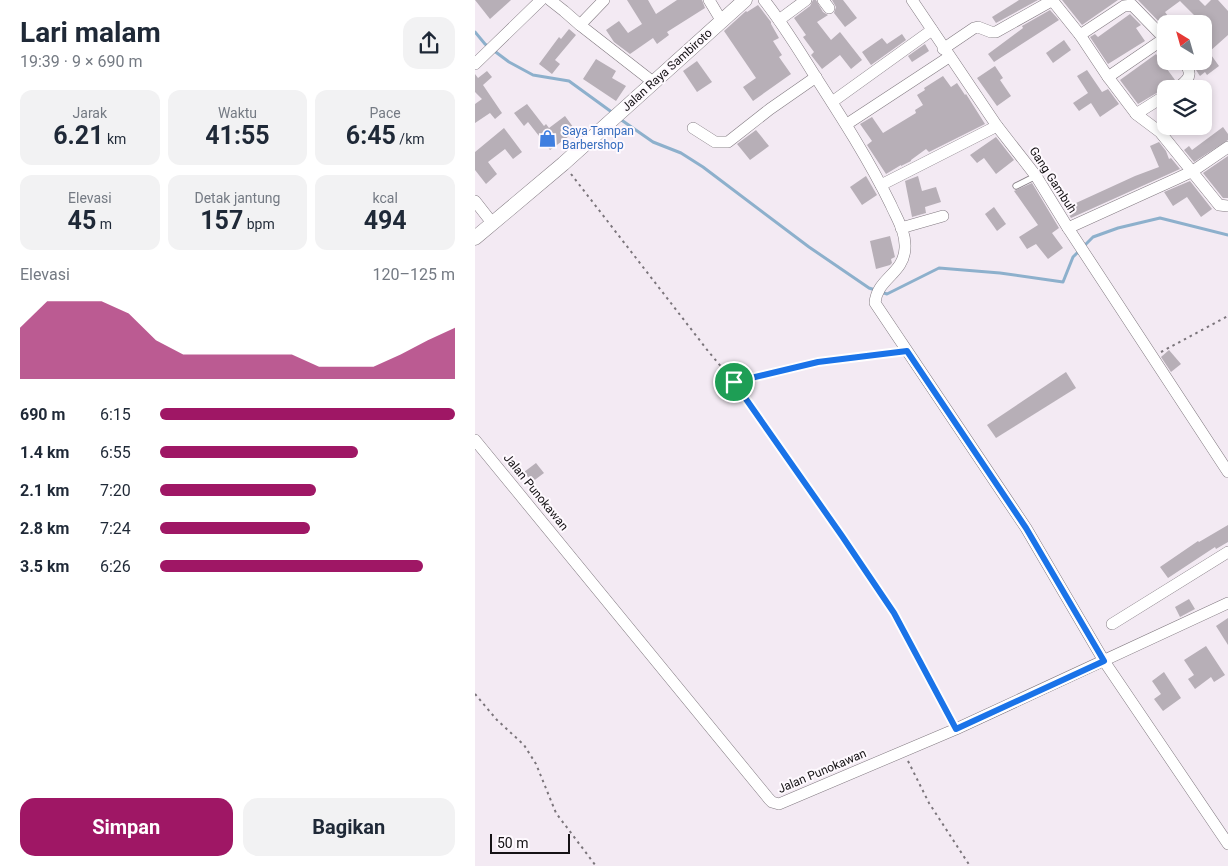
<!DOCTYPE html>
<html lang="id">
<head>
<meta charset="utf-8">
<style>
	body { margin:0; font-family:Roboto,sans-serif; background:#f2f2f3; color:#1f2937; height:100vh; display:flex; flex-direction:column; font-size:19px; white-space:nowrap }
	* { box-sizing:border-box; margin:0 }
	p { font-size:16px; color:#747a83 }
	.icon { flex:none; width:28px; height:28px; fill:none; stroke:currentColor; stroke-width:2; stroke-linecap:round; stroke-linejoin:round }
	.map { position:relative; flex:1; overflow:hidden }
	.panel { display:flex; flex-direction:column; background:#fff; width:475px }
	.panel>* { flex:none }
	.needle { width:32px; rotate:323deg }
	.buttons { position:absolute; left:682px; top:15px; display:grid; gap:10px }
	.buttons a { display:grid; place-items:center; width:55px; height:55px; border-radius:10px; background:#fff; box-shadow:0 2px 8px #0003; font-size:25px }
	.scale { position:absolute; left:15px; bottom:12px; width:80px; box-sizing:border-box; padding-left:5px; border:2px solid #151215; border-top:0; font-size:14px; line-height:18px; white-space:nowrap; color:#151215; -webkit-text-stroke:4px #fef9fe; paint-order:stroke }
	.pin { position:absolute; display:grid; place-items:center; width:42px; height:42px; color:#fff; margin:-21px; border:2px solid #fff; border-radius:50%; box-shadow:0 1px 5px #0007 }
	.round { display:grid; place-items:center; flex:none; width:52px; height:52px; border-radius:15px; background:#f2f2f3 }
	.headline { display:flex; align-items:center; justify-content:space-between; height:85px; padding:0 20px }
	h1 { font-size:28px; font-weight:700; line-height:38px }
	.metrics { display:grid; grid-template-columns:repeat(3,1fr); gap:8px; height:85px; padding:5px 20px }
	.metrics div { display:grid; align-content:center; border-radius:12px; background:#f2f2f3; text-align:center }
	.metrics b { font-size:25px; font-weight:700 }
	.metrics small { font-size:14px; font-weight:400 }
	.metrics p { font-size:14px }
	.chart { height:140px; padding:10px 20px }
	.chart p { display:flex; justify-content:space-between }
	.chart svg { width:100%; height:90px; margin-top:5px; fill:#9f1765; opacity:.7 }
	.cta { display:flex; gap:10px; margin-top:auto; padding:10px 20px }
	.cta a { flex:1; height:58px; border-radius:15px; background:#9f1765; color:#fff; font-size:20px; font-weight:700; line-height:58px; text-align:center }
	.cta a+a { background:#f2f2f3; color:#1f2937 }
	ul { padding:0 20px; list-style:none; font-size:16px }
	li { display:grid; grid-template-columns:80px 60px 1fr; align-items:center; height:38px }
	li i { height:12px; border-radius:6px; background:#9f1765 }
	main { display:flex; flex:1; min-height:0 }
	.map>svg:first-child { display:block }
</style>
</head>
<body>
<main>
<section class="panel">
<div class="headline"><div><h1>Lari malam</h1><p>19:39 · 9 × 690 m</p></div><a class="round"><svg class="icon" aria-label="share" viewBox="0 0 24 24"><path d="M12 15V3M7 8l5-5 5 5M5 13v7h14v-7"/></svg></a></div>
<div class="metrics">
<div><p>Jarak</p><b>6.21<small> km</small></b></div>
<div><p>Waktu</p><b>41:55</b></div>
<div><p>Pace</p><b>6:45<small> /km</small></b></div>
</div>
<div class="metrics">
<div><p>Elevasi</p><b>45<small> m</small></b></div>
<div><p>Detak jantung</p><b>157<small> bpm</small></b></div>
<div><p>kcal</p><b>494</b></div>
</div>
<div class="chart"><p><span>Elevasi</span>120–125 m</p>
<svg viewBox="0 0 160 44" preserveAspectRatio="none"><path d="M0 44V19L10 6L20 6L30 6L40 12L50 25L60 32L70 32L80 32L90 32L100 32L110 38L120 38L130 38L140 32L150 25L160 19V44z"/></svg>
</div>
<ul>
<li><b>690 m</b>6:15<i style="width:100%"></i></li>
<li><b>1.4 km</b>6:55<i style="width:67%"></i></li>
<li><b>2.1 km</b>7:20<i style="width:53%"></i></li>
<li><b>2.8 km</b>7:24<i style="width:51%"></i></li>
<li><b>3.5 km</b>6:26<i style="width:89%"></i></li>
</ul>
<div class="cta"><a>Simpan</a><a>Bagikan</a></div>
</section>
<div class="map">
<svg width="753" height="866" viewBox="0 0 753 866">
	<rect width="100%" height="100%" fill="#f3eaf3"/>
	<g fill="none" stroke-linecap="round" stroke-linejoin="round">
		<g stroke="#8db0cc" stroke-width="3">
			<path d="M 0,32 L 10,44 L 34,62 L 58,75 L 94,81 L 138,113"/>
			<path d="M 145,119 L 178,142 L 206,153 L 228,167 L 334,247 L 394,288 L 400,290"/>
			<path d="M 406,292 L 412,294 L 464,268 L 525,273 L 588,282 L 598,257 L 618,237 L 643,228 L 685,218 L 753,235"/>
		</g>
	</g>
	<g fill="#b7afb7">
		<path d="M 0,0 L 36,0 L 15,19 Z"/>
		<path d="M 152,0 L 173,0 L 181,14 L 202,0 L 227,0 L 230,8 L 192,32 L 194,35 L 182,44 L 178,38 L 155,54 L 139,42 L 131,30 L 144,21 L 153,33 L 167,24 Z"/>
		<path d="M 338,0 L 341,0 L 348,12 L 353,15 L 342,22 L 356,40 L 365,32 L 387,60 L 376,69 L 365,55 L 347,69 L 336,55 L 339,52 L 328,37 L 331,35 L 319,18 L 335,6 Z"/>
		<path d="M 357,0 L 368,0 L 382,18 L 370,27 L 359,13 L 361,7 Z"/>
		<path d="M 544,0 L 563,0 L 521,23 L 517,17 Z"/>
		<path d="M 587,0 L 643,0 L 607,25 Z"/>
		<path d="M 663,0 L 724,0 L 730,6 L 736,0 L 743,0 L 753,11 L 753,35 L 734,52 L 744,66 L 732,75 L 730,72 L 725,76 L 721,70 L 718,61 L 729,61 L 729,24 L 712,24 L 720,16 L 705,1 L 690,12 L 699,24 L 691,24 L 691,29 Z"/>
		<path d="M 283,5 L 296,22 L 296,24 L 304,38 L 298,41 L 307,55 L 304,57 L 316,74 L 278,101 L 268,87 L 281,78 L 249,31 L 271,11 L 272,12 Z"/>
		<path d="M 575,10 L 584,20 L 519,62 L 513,54 L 548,28 L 547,26 Z"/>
		<path d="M 655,14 L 666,25 L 661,28 L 670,41 L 633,64 L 615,37 L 620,34 L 623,37 Z"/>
		<path d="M 94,29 L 101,35 L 80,60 L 85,64 L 77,74 L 64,64 L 84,37 L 86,39 Z"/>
		<path d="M 427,34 L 431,40 L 396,65 L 387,52 L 407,38 L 412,44 Z"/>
		<path d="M 589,40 L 596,50 L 578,63 L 571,53 Z"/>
		<path d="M 450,44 L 454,51 L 437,62 L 433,56 Z"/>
		<path d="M 681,54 L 700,80 L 690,88 L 663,104 L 645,80 Z"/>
		<path d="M 121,59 L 141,71 L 137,78 L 151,86 L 141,101 L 108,79 Z"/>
		<path d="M 222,61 L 237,82 L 222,92 L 208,71 Z"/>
		<path d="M 520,66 L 528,78 L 525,80 L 536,96 L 522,106 L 502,78 Z"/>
		<path d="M 612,70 L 627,92 L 633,89 L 644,104 L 625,117 L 616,103 L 604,111 L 598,103 L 613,93 L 602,76 Z"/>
		<path d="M 12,71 L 17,77 L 8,85 L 27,113 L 20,119 L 15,113 L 0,123 L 0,104 L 7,99 L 0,92 L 0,74 L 3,78 Z"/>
		<path d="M 468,76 L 476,87 L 482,83 L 490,95 L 491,94 L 510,124 L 454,152 L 451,149 L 436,160 L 436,161 L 426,166 L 426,165 L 411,174 L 392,145 L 397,141 L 385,124 L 397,117 L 408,133 L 441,113 L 440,110 L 448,105 L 442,95 L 450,90 L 449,88 Z"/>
		<path d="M 52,104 L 69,126 L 71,124 L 74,128 L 90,116 L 101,131 L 75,150 L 53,122 L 49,126 L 39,113 Z"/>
		<path d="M 748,127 L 753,134 L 753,140 L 719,162 L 709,150 L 714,146 L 717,150 Z"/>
		<path d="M 29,128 L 47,152 L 38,159 L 30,149 L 13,162 L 22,174 L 11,184 L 0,170 L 0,152 Z"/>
		<path d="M 281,130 L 294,146 L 275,160 L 262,144 Z"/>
		<path d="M 521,137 L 539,160 L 521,174 L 509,158 L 502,163 L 495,155 Z"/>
		<path d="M 684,142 L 691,151 L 694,159 L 696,158 L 705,169 L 596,218 L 591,210 L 602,205 L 601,203 L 660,176 L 684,167 L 675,146 Z"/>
		<path d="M 753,156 L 753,198 L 748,198 L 728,173 Z"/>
		<path d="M 391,176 L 402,195 L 387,205 L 375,187 Z"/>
		<path d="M 443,176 L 447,191 L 461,187 L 466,202 L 450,207 L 451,213 L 437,217 L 430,181 Z"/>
		<path d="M 715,181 L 737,209 L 726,217 L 712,197 L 698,206 L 689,192 Z"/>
		<path d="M 557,183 L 584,228 L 577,233 L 588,248 L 573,259 L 561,244 L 552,249 L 544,237 L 563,225 L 539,191 Z"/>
		<path d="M 519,207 L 531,224 L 522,231 L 510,214 Z"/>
		<path d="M 415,236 L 420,257 L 416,259 L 417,263 L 415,265 L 401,269 L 395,241 Z"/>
		<path d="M 694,350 L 706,364 L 696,372 L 686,357 Z"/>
		<path d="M 591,372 L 601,388 L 521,438 L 512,425 Z"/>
		<path d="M 61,463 L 69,473 L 57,482 L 49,472 Z"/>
		<path d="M 753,525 L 753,542 L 741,549 L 740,547 L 693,578 L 685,567 L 723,541 L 724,542 Z"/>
		<path d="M 714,599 L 720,609 L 705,617 L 700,607 Z"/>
		<path d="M 753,618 L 753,645 L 741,626 Z"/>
		<path d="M 731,646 L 750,675 L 739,682 L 736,677 L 720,689 L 713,679 L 719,675 L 709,660 Z"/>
		<path d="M 689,672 L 706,698 L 688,711 L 679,699 L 686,694 L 677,681 Z"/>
	</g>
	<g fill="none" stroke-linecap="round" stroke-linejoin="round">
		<defs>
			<path id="service" d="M 541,186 L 561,176"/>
			<g id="minor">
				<path d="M 75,0 L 89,11 L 105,25 L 178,82"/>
				<path d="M 234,0 L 246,20"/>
				<path d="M 289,0 C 308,24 324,50 340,76 C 367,118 394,160 416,205 C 422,219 431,232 430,248 C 429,274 402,278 400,303 L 551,528 L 629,661 L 753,844"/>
				<path d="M 348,0 L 354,8"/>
				<path d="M 437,0 L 522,126 L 561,176 L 593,228 L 701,179 L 718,171 L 753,147"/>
				<path d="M 577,0 L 605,35 L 633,77 L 661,114"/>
				<path d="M 304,20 L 331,0"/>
				<path d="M 105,25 L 129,0"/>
				<path d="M 605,35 L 649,6 L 657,5 L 691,40"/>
				<path d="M 468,49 L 499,28 L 503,27 L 516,32 L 521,32 L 578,0"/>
				<path d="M 0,64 L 66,0"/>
				<path d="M 633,77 L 690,38"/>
				<path d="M 701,89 C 713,80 720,75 708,61"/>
				<path d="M 691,95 L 661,114 L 685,132 L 744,205 L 753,206"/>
				<path d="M 357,102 L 457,30"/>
				<path d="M 372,124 L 474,57"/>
				<path d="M 218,128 L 240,142 L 253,142 L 295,109 L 341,77"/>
				<path d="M 406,185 L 522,126"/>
				<path d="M 0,201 L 18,224"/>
				<path d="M 426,228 L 468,216"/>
				<path d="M 593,228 L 753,472"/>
				<path d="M 0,440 L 294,799 L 297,802 L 304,804 L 481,729 L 753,603"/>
				<path d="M 637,624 L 753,552"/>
			</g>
			<path id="tertiary" d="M 0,238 L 88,164 L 270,0"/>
		</defs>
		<use href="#service" stroke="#827a81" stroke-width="7"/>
		<use href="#minor" stroke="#827a81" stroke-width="12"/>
		<use href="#tertiary" stroke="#827a81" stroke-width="15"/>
		<g stroke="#7b757b" stroke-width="2" stroke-dasharray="2.5 4" stroke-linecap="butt">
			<path d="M 96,174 L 233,351 L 259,382 L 343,362 L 419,353"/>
			<path d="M 686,352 L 753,316"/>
			<path d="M 259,382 L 367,536 L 419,613 L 476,721"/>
			<path d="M 0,694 L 22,720 L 49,745 L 61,764 L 81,813 L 121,866"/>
			<path d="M 433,761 L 454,803 L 495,866"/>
		</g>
		<use href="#service" stroke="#fff" stroke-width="5.5"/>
		<use href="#minor" stroke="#fff" stroke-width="11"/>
		<use href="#tertiary" stroke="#fff" stroke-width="14"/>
	</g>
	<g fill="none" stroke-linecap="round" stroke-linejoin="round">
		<defs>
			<path id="route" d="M 432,351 L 551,528 L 629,661 L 481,729 L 419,613 L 367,536 L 259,382 L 343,362 Z"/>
		</defs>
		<use href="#route" stroke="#fff" stroke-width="10"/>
		<use href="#route" stroke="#1a73e8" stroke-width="6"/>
	</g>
	<defs>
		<symbol id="shop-bare" viewBox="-9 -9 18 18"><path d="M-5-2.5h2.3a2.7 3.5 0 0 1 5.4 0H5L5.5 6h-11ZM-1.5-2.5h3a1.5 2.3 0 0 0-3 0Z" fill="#3f7fe0" stroke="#fef9fe" stroke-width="2.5" paint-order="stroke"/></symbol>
	</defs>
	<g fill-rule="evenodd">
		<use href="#shop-bare" x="60" y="126" width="25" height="25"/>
	</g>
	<g text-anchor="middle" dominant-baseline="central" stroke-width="4" stroke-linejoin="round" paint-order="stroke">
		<g font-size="12" fill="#151215" stroke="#fef9fe">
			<text transform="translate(192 70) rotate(-42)">Jalan Raya Sambiroto</text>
			<text transform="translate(578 180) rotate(57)">Gang Gambuh</text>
			<text transform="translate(61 492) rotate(51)">Jalan Punokawan</text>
			<text transform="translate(347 771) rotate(-23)">Jalan Punokawan</text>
		</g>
		<g font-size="12" fill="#366cbe" stroke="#fef9fe" text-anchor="start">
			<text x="87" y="131">Saya Tampan<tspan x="87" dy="14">Barbershop</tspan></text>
		</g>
	</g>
</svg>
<div class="buttons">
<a><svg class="needle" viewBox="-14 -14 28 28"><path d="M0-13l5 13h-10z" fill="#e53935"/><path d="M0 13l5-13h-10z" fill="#747a83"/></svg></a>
<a><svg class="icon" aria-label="layers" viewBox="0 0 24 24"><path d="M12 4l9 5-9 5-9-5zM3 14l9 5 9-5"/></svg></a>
</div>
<div class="scale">50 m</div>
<div class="pin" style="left:259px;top:382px;background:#1e9e55"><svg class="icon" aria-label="arrive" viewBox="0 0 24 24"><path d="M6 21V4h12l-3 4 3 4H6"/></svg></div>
</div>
</main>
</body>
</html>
